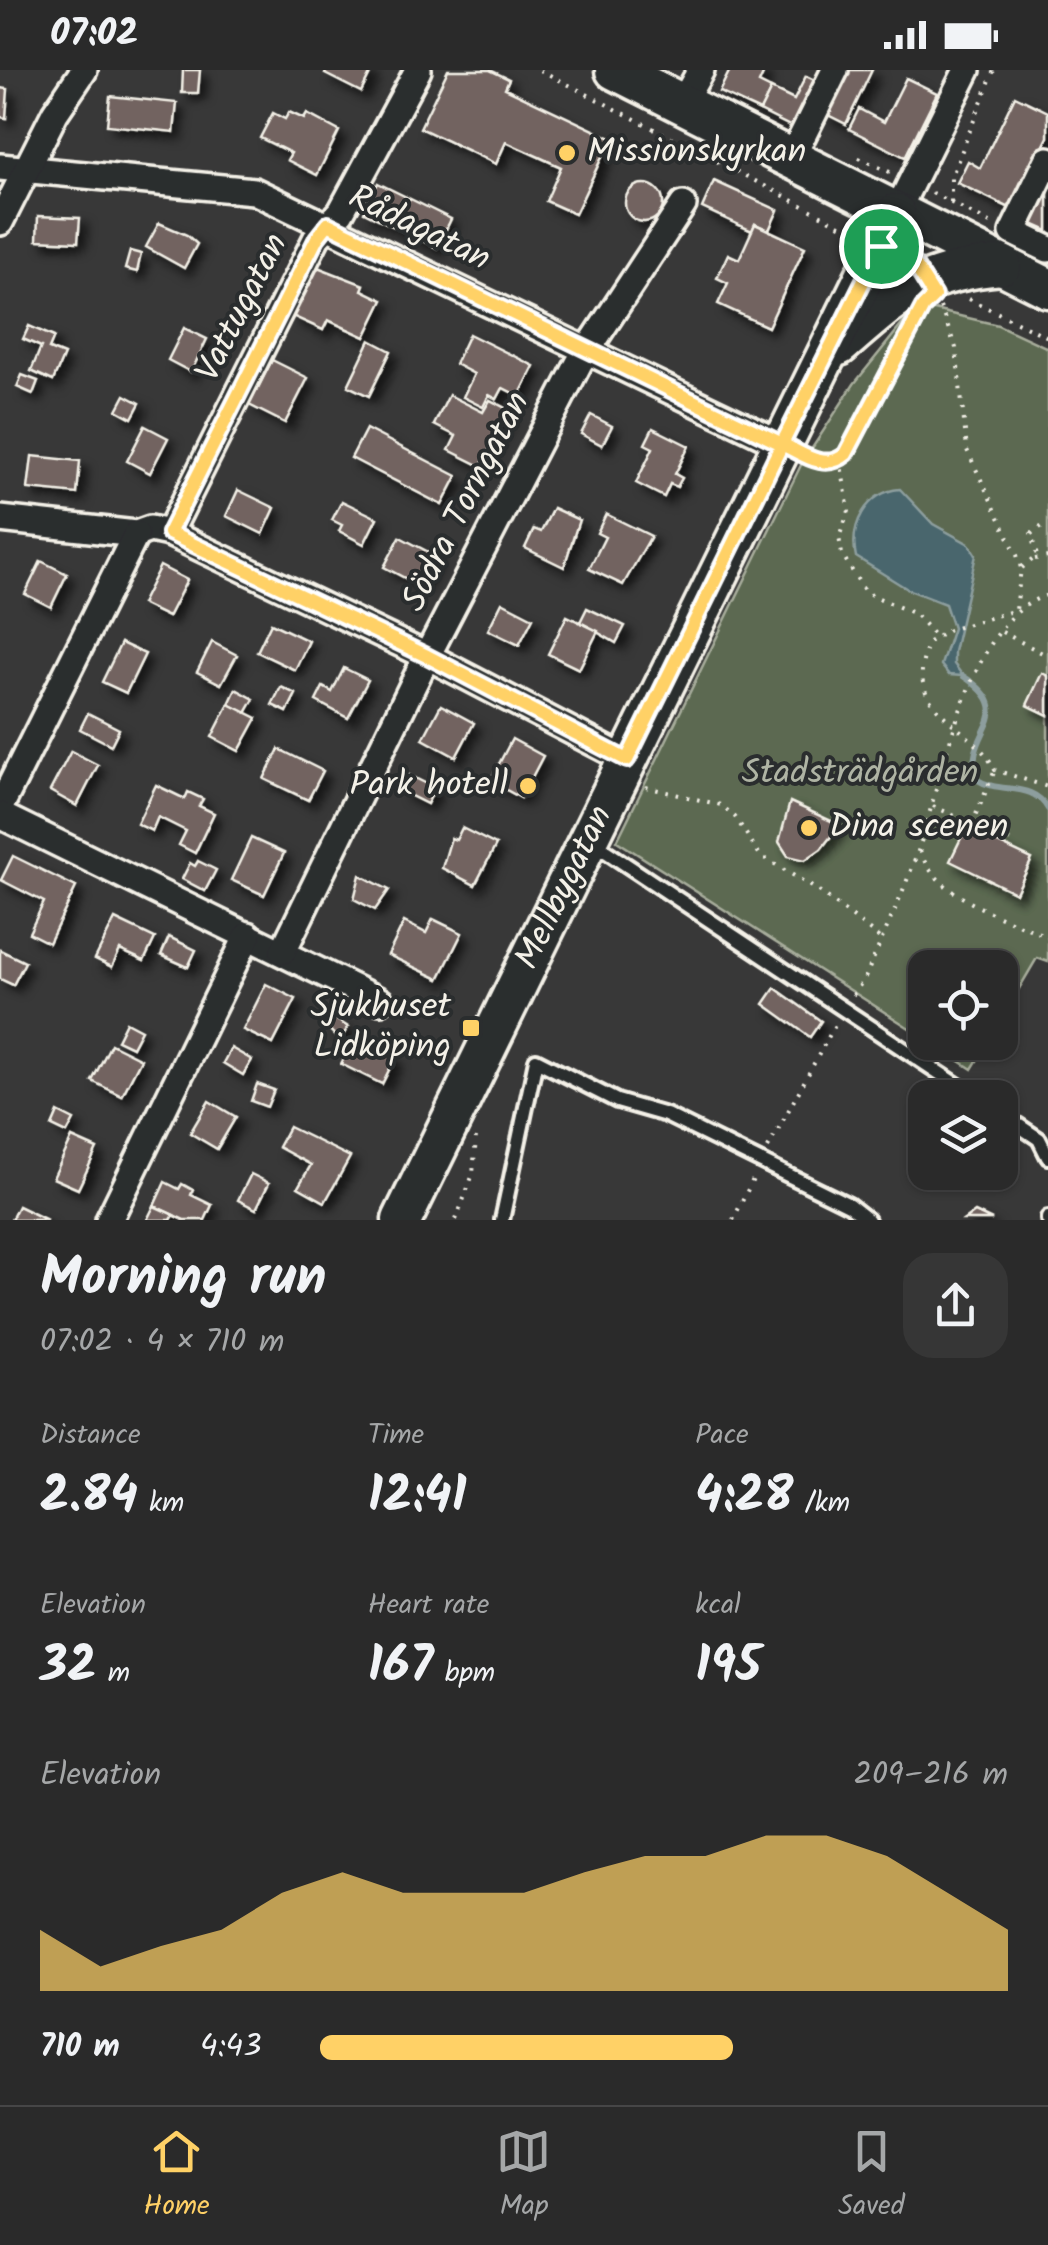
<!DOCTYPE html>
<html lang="en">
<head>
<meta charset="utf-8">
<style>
	body { margin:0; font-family:Kalam,sans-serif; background:#363636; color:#f1f3f6; height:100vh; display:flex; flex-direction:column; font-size:38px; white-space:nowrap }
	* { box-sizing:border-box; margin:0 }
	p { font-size:32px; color:#a5a7a8 }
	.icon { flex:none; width:55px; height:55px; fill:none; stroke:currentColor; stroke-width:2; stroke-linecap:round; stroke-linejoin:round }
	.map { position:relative; height:1150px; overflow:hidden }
	.panel { display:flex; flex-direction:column; background:#2a2a2a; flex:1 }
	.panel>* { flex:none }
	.controls { position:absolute; left:908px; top:880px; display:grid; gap:20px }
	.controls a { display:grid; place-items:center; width:110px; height:110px; border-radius:20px; background:#2a2a2a; box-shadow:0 2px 8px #0004,0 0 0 2px #464647; font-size:50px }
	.pin { position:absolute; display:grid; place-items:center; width:85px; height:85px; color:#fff; margin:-42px; border:5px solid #fff; border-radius:50%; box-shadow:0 2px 10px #0007 }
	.round { display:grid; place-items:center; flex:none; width:105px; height:105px; border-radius:30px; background:#363636 }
	.headline { display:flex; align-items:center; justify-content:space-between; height:170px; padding:0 40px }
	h1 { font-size:55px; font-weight:700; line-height:75px }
	.stats { display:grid; grid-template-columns:repeat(3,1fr); gap:15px; height:170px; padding:10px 40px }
	.stats div { display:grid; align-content:center }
	.stats b { font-size:50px; font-weight:700 }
	.stats small { font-size:28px; font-weight:400 }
	.stats p { font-size:28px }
	.chart { height:280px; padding:20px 40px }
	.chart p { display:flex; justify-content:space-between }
	.chart svg { width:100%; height:180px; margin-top:10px; fill:#ffd166; opacity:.7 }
	ul { padding:0 40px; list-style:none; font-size:32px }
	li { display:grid; grid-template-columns:160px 120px 1fr; align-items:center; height:75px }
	li i { height:25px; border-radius:12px; background:#ffd166 }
	.status { display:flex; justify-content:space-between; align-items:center; height:70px; padding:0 50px; background:#2a2a2a; direction:ltr }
	.status svg { height:28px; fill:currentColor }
	.dock { display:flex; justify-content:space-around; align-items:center; height:140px; border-top:2px solid #464647; background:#2a2a2a; font-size:28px; color:#a5a7a8 }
	.dock a { display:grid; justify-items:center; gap:5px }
	.dock .on { color:#ffd166 }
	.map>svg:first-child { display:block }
</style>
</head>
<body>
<div class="status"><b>07:02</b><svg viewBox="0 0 49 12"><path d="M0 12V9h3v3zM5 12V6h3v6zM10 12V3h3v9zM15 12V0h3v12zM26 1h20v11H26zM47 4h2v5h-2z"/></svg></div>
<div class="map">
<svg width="1048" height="1150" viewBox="0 0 1048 1150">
	<defs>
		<filter id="shadow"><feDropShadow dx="7" dy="7" stdDeviation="5" flood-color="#0009"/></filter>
	</defs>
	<rect width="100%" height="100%" fill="#383838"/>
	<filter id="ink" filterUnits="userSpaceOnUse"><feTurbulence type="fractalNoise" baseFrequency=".01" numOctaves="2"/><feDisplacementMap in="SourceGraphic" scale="20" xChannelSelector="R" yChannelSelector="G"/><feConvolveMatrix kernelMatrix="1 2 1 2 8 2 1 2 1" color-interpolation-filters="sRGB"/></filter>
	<g filter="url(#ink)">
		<g fill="#5b6951" stroke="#a8ad9c" stroke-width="2.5">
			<path d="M 917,236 L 998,255 L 1048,278 L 1048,892 L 1037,888 L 1000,951 L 1000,898 L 925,898 L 925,968 L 617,771 L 801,395 L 854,314 Z"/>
			<path d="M 932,973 L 988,973 L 972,999 Z"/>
		</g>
		<path fill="#49666d" stroke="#8d9e9e" stroke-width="2.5" d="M 900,419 L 933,454 L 969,474 L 976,485 L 954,582 L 954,594 L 963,606 L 949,605 L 941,595 L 953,558 L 945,534 L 909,520 L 856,487 C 849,456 866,422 900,419 Z"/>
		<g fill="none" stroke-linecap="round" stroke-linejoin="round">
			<path stroke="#8d9e9e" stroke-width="6" d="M 963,606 C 1024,645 963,660 976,709 C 1000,725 1032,710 1048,739"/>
		</g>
		<g fill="#726460" stroke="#f4f1e8" stroke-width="2.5" filter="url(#shadow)">
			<path d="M 183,0 L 200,0 L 198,23 L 182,23 Z"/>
			<path d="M 327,0 L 372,0 L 361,22 L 325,4 Z"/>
			<path d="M 448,0 L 490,0 L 509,9 L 505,18 L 611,68 L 575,144 L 546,131 L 561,97 L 506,72 L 496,94 L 420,58 Z"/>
			<path d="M 730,0 L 765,0 L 759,13 L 771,19 L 760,41 L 719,22 Z"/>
			<path d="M 845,0 L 872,0 L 846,54 L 824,43 Z"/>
			<path d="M 806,6 L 821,13 L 798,60 L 760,41 L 771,19 L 794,30 Z"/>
			<path d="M 906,8 L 937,23 L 905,87 L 849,59 L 859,39 L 884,52 Z"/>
			<path d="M 0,18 L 8,19 L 6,48 L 0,47 Z"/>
			<path d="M 110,26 L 177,33 L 174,62 L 107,55 Z"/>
			<path d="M 1015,26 L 1048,42 L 1048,67 L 1012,139 L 957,113 L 968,91 L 980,98 Z"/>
			<path d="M 289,42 L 304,49 L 307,44 L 339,61 L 317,105 L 287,90 L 291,83 L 260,68 L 273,43 L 285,49 Z"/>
			<path d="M 1048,105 L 1048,161 L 1030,153 Z"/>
			<path d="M 714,111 L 778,140 L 769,160 L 755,154 L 752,161 L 702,138 Z"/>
			<path d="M 378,113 L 451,149 L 437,178 L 364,142 Z"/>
			<circle cx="644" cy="133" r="19"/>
			<path d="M 38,146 L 80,148 L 78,172 L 37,170 Z"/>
			<path d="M 159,153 L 187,165 L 197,174 L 184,198 L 146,177 Z"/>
			<path d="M 755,154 L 805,177 L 768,257 L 718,234 L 728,213 L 717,208 L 728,184 L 739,189 Z"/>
			<path d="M 130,181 L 141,184 L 137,202 L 125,199 Z"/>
			<path d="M 315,196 L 364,215 L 362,220 L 383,230 L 365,267 L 328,250 L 323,260 L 292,246 Z"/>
			<path d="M 29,256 L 54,267 L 49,279 L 64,285 L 53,311 L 31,301 L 41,277 L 23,269 Z"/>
			<path d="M 184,258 L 207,269 L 191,302 L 168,290 Z"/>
			<path d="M 469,264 L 534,296 L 519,326 L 503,318 L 497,329 L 489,325 L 483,337 L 463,327 L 474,304 L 455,294 Z"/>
			<path d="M 370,270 L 391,281 L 369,326 L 348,316 Z"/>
			<path d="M 272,290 L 308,308 L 285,353 L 249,335 Z"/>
			<path d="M 22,305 L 38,311 L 33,324 L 17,317 Z"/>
			<path d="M 125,325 L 140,333 L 132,348 L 117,340 Z"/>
			<path d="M 449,325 L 483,342 L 490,330 L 509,340 L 481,396 L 449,380 L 456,366 L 434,355 Z"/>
			<path d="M 591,345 L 612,356 L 602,375 L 581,364 Z"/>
			<path d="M 145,356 L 168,368 L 150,403 L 127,391 Z"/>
			<path d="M 653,358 L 689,376 L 675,404 L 682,408 L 677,417 L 670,414 L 664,427 L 636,413 L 653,378 L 645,374 Z"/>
			<path d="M 366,359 L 457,406 L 442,435 L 351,388 Z"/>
			<path d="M 32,386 L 80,391 L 77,424 L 28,419 Z"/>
			<path d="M 238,420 L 275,438 L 263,464 L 226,446 Z"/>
			<path d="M 342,431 L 377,448 L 364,474 L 339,461 L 342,455 L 332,450 Z"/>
			<path d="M 553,438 L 579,450 L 564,497 L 525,478 L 534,459 L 541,462 Z"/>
			<path d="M 606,444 L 651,466 L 623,515 L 589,499 L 605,467 L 597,463 Z"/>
			<path d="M 400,467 L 436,486 L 420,516 L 384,497 Z"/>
			<path d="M 41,491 L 67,504 L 51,537 L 25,524 Z"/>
			<path d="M 160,496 L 187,510 L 168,547 L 141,534 Z"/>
			<path d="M 502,532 L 533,548 L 519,575 L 488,560 Z"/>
			<path d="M 587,538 L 625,556 L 616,573 L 580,552 Z"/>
			<path d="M 567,546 L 598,561 L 579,599 L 548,584 Z"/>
			<path d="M 271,553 L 309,571 L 295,600 L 257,582 Z"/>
			<path d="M 212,572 L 237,585 L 221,614 L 197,602 Z"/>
			<path d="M 121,573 L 145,584 L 126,623 L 102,612 Z"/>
			<path d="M 344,598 L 368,610 L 348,648 L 316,631 L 323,617 L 332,622 Z"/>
			<path d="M 1042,603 L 1048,606 L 1048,645 L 1027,635 Z"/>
			<path d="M 281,617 L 296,624 L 287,642 L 272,635 Z"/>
			<path d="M 236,619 L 254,629 L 246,643 L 229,634 Z"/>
			<path d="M 229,634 L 257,648 L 239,681 L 212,667 Z"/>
			<path d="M 441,635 L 474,653 L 456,687 L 423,669 Z"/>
			<path d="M 88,643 L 119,659 L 111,675 L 80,659 Z"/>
			<path d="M 512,669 L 543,686 L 521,728 L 490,711 Z"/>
			<path d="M 279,679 L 323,701 L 308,730 L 264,709 Z"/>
			<path d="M 71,681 L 98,695 L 77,736 L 50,721 Z"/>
			<path d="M 409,705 L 435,718 L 427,734 L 401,721 Z"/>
			<path d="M 156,715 L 185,729 L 188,722 L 203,729 L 199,736 L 214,743 L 195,783 L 179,775 L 186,761 L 158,747 L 152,761 L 137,754 Z"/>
			<path d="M 790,732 L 840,755 L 821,779 L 805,790 L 788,786 L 779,772 Z"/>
			<path d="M 462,758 L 496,775 L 475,815 L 442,798 L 451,768 L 456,770 Z"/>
			<path d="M 966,758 L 1032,789 L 1016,823 L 950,791 Z"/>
			<path d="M 251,768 L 284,783 L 264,825 L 231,810 Z"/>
			<path d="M 13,786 L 76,817 L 49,873 L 29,863 L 44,832 L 1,810 Z"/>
			<path d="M 198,791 L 216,800 L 205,821 L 182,809 L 190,793 L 195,796 Z"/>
			<path d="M 360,805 L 389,820 L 375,840 L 354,829 Z"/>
			<path d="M 115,849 L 155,868 L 144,891 L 120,880 L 112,897 L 95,889 Z"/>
			<path d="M 433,849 L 462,863 L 439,909 L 388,885 L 404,852 L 426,863 Z"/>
			<path d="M 169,867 L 196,880 L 188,897 L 161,885 Z"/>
			<path d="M 0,880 L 25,892 L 13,915 L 0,909 Z"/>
			<path d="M 266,914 L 296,929 L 273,974 L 243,960 Z"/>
			<path d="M 775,918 L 821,951 L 810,967 L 764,934 Z"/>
			<path d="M 334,948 L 348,957 L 340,971 L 328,958 Z"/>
			<path d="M 126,952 L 141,960 L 132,977 L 117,970 Z"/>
			<path d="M 355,967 L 395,988 L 382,1014 L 341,994 Z"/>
			<path d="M 111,974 L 141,989 L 122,1026 L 92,1011 Z"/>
			<path d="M 231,978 L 252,990 L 243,1005 L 223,993 Z"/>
			<path d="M 257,1014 L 274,1020 L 267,1037 L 251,1031 Z"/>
			<path d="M 209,1031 L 236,1047 L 217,1079 L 190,1063 Z"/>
			<path d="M 58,1042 L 74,1050 L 67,1063 L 52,1056 Z"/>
			<path d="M 289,1057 L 350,1087 L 325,1132 L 298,1117 L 311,1095 L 278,1077 Z"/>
			<path d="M 72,1068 L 97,1079 L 78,1119 L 53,1108 Z"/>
			<path d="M 251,1104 L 269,1113 L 256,1139 L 238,1130 Z"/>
			<path d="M 165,1112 L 179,1119 L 182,1114 L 193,1120 L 191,1125 L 212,1135 L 205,1150 L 184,1150 L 154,1136 Z"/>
			<path d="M 18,1136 L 47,1150 L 11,1150 Z"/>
			<path d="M 154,1136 L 174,1145 L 171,1150 L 147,1150 Z"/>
			<path d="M 975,1142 L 992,1150 L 964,1150 Z"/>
		</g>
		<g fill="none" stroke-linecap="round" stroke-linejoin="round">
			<defs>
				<g id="lane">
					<path d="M 592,772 L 977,1028"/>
					<path d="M 1000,1043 L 1039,1069 L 1048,1087"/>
					<path d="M 502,1150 L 536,990 L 617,1031 L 666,1045 L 849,1135 L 868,1150"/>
					<path d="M 1048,1150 L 1048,1148"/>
				</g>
				<g id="street">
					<path d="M 683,32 L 701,0"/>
					<path d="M 791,89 L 835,0"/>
					<path d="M 1048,90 L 1013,162 L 1048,179"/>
					<path d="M 0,97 L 254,121 L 782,374"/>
					<path d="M 896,143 L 967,0"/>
					<path d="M 0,152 L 55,43 L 84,0"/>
					<path d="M 0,449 L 136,464 L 150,459 L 169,463 L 427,586 L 627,690"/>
					<path d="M 169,463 L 317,167 L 341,142 L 418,0"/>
					<path d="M 0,737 L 136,464"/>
					<path d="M 0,745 L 380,931"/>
					<path d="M 283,881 L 427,586 L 579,293 L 683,135"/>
					<path d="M 109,1150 L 248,865"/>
				</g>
				<g id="secondary">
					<path d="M 615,0 L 1048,218"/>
					<path d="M 839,276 C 899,224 920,202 1002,195"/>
					<path id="s1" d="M 402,1150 L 896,143"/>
				</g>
			</defs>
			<use href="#lane" stroke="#f4f1e8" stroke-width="20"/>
			<use href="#street" stroke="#f4f1e8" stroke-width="32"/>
			<use href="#secondary" stroke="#f4f1e8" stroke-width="45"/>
			<g stroke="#f4f1e8" stroke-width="4" stroke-dasharray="2.5 8" stroke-linecap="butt">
				<path d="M 540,0 L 856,163"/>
				<path d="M 859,88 L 892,103"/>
				<path d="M 932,123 L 994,155"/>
				<path d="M 951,132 L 951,108 L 994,0"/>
				<path d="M 969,229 L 1048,267"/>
				<path d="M 940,237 L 956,278 L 967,380 L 1017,485 L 1021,498 L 1016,540 L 949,560 L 929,572 C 899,643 973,652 995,700 L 1048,717"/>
				<path d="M 809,387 L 832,392 L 856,369 L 916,252"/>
				<path d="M 840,389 L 849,441 L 839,467 L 842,484 L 865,522 L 915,544 L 934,565"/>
				<path d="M 1035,489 L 1048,487"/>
				<path d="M 1022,498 L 1037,486 L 1031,464 L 1048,452"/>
				<path d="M 1002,562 L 1048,586"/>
				<path d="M 646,717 L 721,735 L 735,747 L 760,785 L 822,823 L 882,870"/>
				<path d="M 933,736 L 1010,771"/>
				<path d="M 972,754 L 995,700"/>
				<path d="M 920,781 C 936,828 1007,848 1048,867"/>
				<path d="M 853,925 L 865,908 C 883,866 903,824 918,781 C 942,712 968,547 1048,525"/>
				<path d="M 768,1078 L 835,955"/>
				<path d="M 456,1150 L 473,1104 L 476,1068"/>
				<path d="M 733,1150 L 755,1105"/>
			</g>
			<use href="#lane" stroke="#2a2d2e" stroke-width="12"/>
			<use href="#street" stroke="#2a2d2e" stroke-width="25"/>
			<use href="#secondary" stroke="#2a2d2e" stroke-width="38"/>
		</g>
	</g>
	<g fill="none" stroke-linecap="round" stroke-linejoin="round" filter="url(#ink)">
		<defs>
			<path id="route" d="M 881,176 L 782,374 L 328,154 L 317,168 L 169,463 L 427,586 L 627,690 L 782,374 C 803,384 825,402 846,384 L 923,237 L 934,226 L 914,194 L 881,176"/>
		</defs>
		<use href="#route" stroke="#fff" stroke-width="20"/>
		<use href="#route" stroke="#ffd166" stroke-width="12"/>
	</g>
	<g fill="#ffd166" stroke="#2a2d2e" stroke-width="4">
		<circle cx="567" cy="83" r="10"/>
		<circle cx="528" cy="716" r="10"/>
		<circle cx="809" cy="758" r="10"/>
		<rect x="461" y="948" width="20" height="20" rx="5"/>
	</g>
	<g text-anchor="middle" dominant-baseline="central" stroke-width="8" stroke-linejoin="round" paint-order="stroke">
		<g font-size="35" fill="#f4f1e8" stroke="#2a2d2e" text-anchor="start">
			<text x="587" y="83">Missionskyrkan</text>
			<text x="508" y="716" text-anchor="end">Park hotell</text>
			<text x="829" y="758">Dina scenen</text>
			<text x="451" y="938" text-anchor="end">Sjukhuset<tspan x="451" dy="40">Lidköping</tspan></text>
		</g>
		<g font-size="35" fill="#f4f1e8" stroke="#2a2d2e">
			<text transform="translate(419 159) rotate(26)">Rådagatan</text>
			<text transform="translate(243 238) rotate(-63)">Vattugatan</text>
			<text transform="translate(467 432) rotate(-63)">Södra Torngatan</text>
			<text stroke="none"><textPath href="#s1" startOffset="370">Mellbygatan</textPath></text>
		</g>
		<g font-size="35" fill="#afb4a4" stroke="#2a2d2e">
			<text x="860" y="704">Stadsträdgården</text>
		</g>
	</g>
</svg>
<div class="controls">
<a><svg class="icon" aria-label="locate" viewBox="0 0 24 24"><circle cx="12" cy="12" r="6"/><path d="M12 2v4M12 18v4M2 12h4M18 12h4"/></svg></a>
<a><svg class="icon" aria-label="layers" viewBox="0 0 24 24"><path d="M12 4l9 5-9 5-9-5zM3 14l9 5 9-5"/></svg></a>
</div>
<div class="pin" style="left:881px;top:176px;background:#1e9e55"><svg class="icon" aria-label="arrive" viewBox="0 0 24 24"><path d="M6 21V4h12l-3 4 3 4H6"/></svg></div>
</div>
<section class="panel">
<div class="headline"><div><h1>Morning run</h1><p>07:02 · 4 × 710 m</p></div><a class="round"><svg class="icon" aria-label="share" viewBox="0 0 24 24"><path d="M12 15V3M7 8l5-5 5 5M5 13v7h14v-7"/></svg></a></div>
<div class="stats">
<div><p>Distance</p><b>2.84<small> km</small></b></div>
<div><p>Time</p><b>12:41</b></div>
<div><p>Pace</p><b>4:28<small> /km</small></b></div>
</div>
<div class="stats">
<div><p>Elevation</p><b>32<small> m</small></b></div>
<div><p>Heart rate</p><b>167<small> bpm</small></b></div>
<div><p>kcal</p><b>195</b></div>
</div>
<div class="chart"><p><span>Elevation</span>209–216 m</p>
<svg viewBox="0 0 160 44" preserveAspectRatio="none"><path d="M0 44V29L10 38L20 33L30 29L40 20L50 15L60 20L70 20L80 20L90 15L100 11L110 11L120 6L130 6L140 11L150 20L160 29V44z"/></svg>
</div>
<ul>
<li><b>710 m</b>4:43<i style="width:60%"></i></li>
</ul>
</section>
<nav class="dock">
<a class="on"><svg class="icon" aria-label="home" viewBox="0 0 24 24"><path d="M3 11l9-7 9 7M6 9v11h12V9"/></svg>Home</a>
<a><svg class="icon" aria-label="map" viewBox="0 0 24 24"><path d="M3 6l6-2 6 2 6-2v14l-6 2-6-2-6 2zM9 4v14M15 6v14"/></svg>Map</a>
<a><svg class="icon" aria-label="saved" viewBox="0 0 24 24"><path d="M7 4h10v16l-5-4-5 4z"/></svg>Saved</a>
</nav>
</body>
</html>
